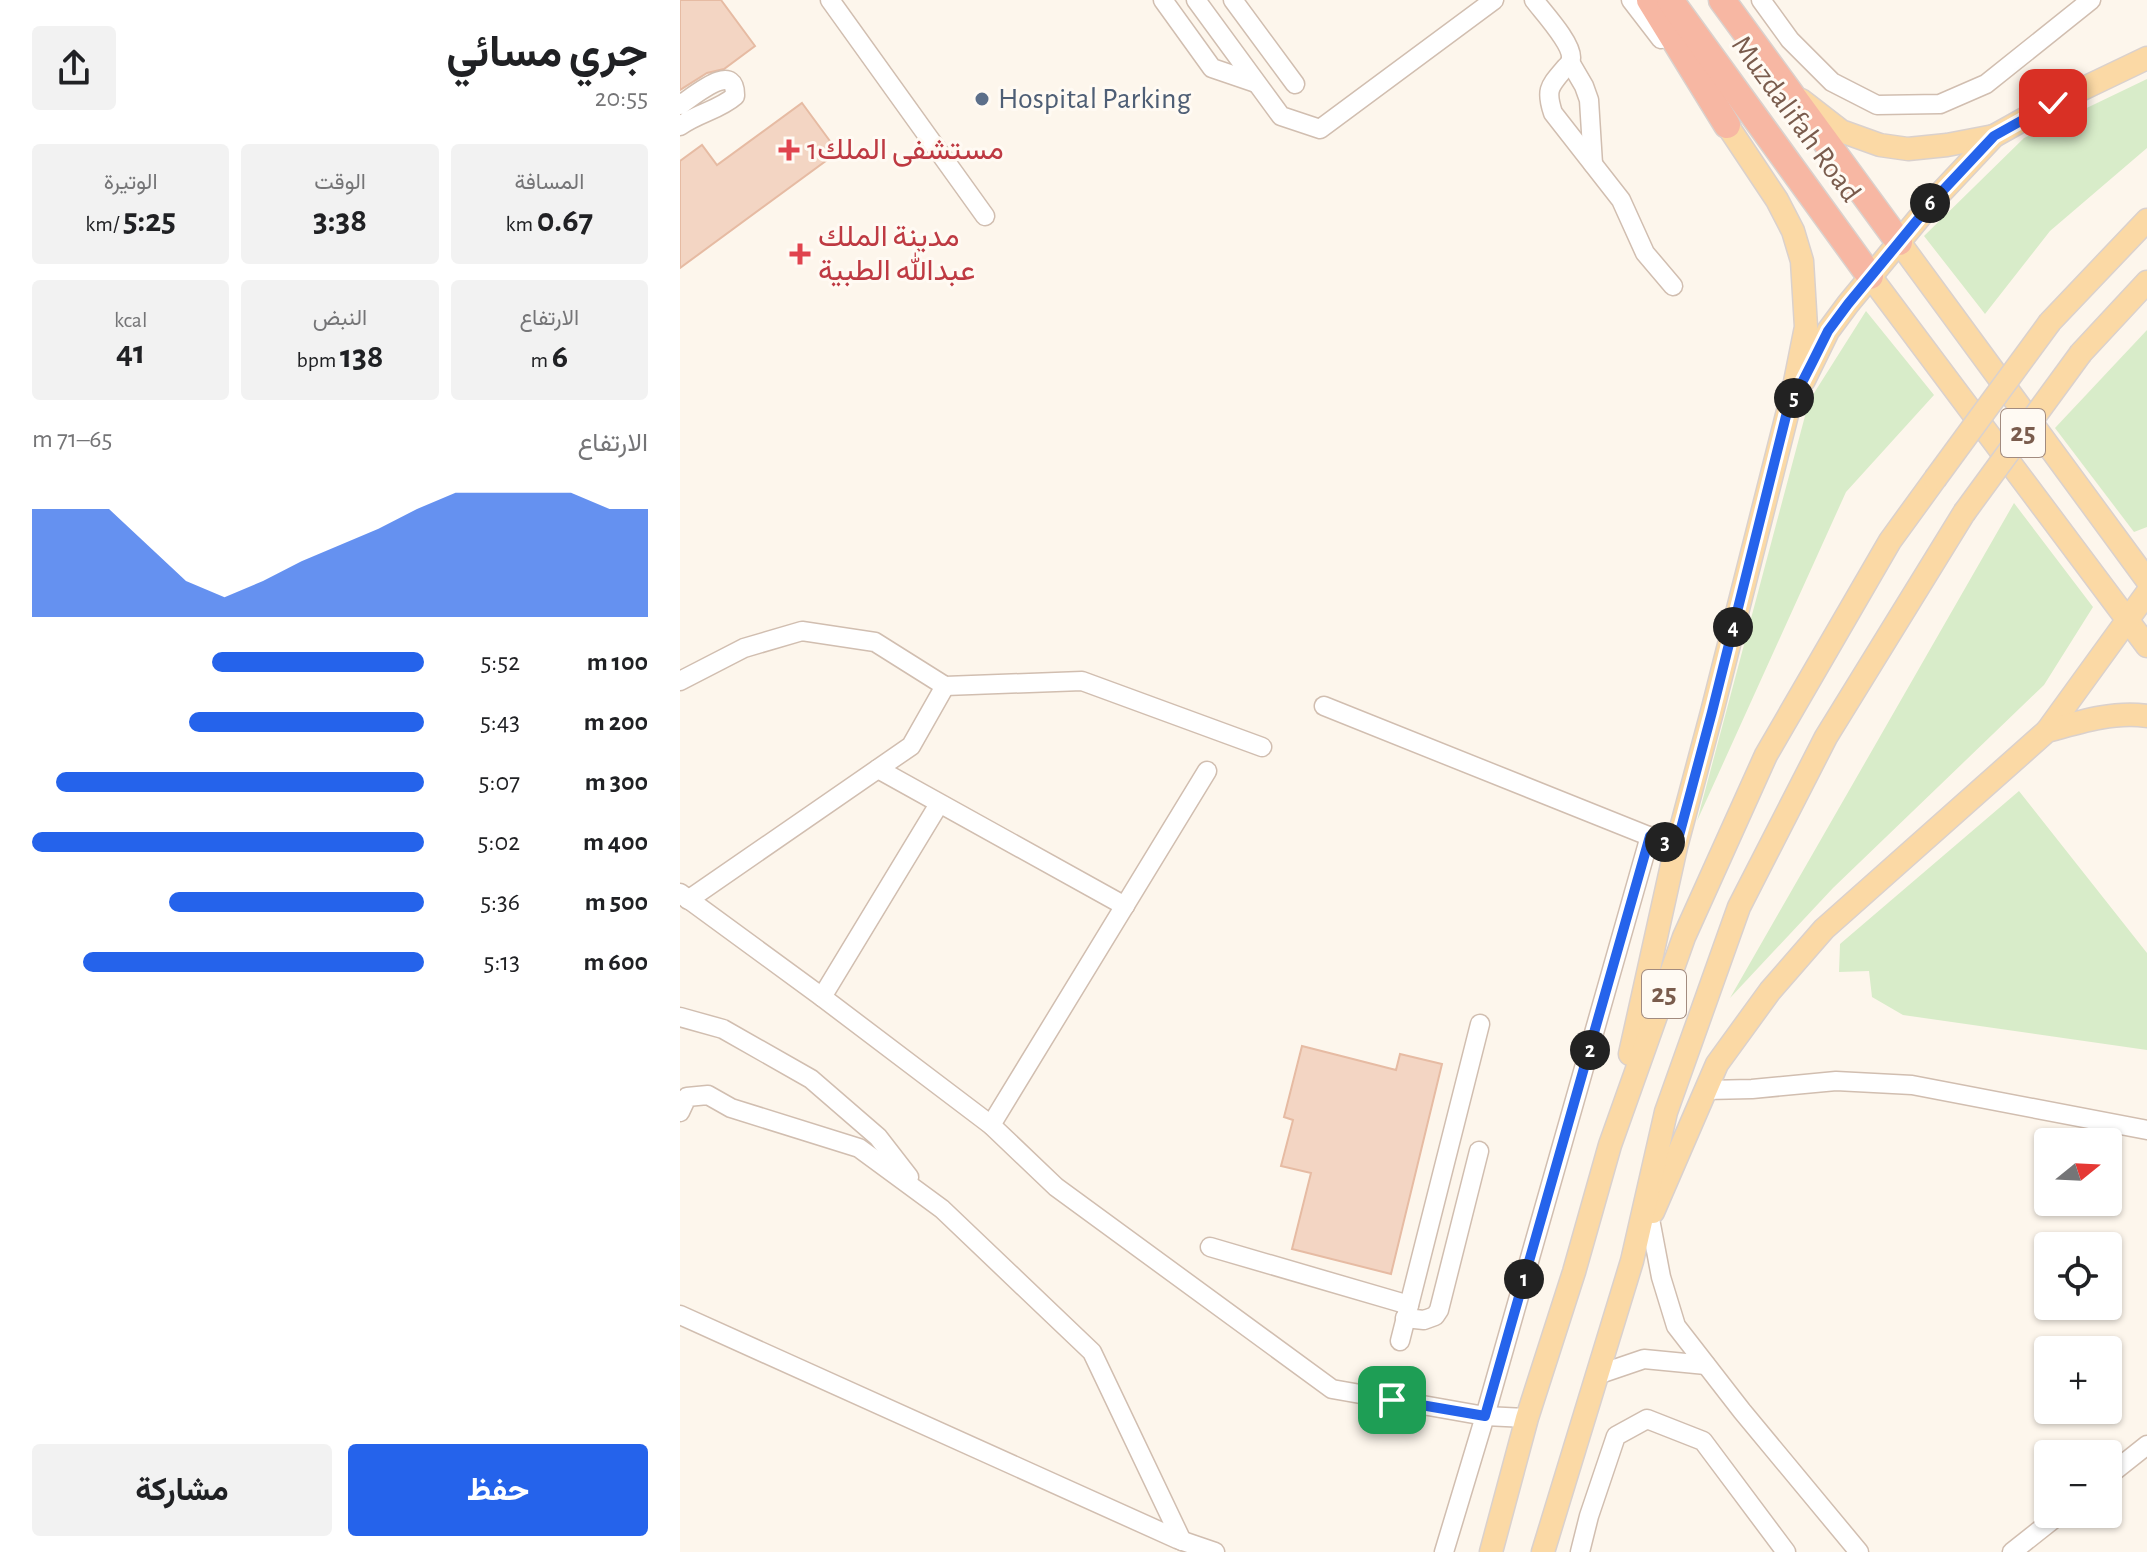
<!DOCTYPE html>
<html lang="ar">
<head>
<meta charset="utf-8">
<style>
	body { margin:0; font-family:"Alegreya Sans",Vazirmatn,sans-serif; background:#f2f2f2; color:#202124; direction:rtl; height:100vh; display:flex; flex-direction:column; font-size:30px; white-space:nowrap }
	* { box-sizing:border-box; margin:0 }
	p { font-size:26px; color:#757577 }
	.icon { flex:none; width:44px; height:44px; fill:none; stroke:currentColor; stroke-width:2; stroke-linecap:round; stroke-linejoin:round }
	.map { position:relative; flex:1; overflow:hidden; direction:ltr }
	.sheet { display:flex; flex-direction:column; background:#fff; width:680px }
	.sheet>* { flex:none }
	.needle { width:52px; rotate:72deg }
	.buttons { position:absolute; left:1354px; top:1128px; display:grid; gap:16px }
	.buttons a { display:grid; place-items:center; width:88px; height:88px; border-radius:8px; background:#fff; box-shadow:0 2px 6px #0004; font-size:40px }
	.pin { position:absolute; display:grid; place-items:center; width:68px; height:68px; color:#fff; margin:-34px; border-radius:16px; box-shadow:0 4px 12px #0006 }
	.km { position:absolute; width:40px; height:40px; margin:-20px; border-radius:50%; background:#222; color:#fff; font-size:22px; line-height:40px; text-align:center }
	.round { display:grid; place-items:center; flex:none; width:84px; height:84px; border-radius:8px; background:#f2f2f2 }
	.headline { display:flex; align-items:center; justify-content:space-between; height:136px; padding:0 32px }
	h1 { font-size:44px; font-weight:700; line-height:60px }
	.metrics { display:grid; grid-template-columns:repeat(3,1fr); gap:12px; height:136px; padding:8px 32px }
	.metrics div { display:grid; align-content:center; border-radius:8px; background:#f2f2f2; text-align:center }
	.metrics b { font-size:34px; font-weight:700 }
	.metrics small { font-size:22px; font-weight:400 }
	.metrics p { font-size:22px }
	.chart { height:224px; padding:16px 32px }
	.chart p { display:flex; justify-content:space-between }
	.chart svg { width:100%; height:144px; margin-top:8px; fill:#2563eb; opacity:.7 }
	.cta { display:flex; gap:16px; margin-top:auto; padding:16px 32px }
	.cta a { flex:1; height:92px; border-radius:8px; background:#2563eb; color:#fff; font-size:32px; font-weight:700; line-height:92px; text-align:center }
	.cta a+a { background:#f2f2f2; color:#202124 }
	ul { padding:0 32px; list-style:none; font-size:26px }
	li { display:grid; grid-template-columns:128px 96px 1fr; align-items:center; height:60px }
	li i { height:20px; border-radius:10px; background:#2563eb }
	main { display:flex; flex:1; min-height:0 }
	.map>svg:first-child { display:block }
</style>
</head>
<body>
<main>
<div class="map">
<svg width="1467" height="1552" viewBox="0 0 1467 1552">
	<rect width="100%" height="100%" fill="#fdf6ec"/>
	<g fill="#d8ecc9">
		<path d="M 1467,79 L 1467,148 L 1370,231 L 1305,314 L 1244,236 L 1344,138 Z"/>
		<path d="M 1186,311 L 1254,395 L 1166,492 L 1017,821 L 1129,401 Z"/>
		<path d="M 1467,330 L 1467,527 L 1454,532 L 1375,428 Z"/>
		<path d="M 1334,503 L 1413,607 L 1364,685 L 1153,888 L 1050,998 Z"/>
		<path d="M 1339,791 L 1467,953 L 1467,1050 L 1223,1015 L 1192,997 L 1189,971 L 1159,972 L 1160,944 Z"/>
	</g>
	<g fill="#f3d5c3" stroke="#e6bba3" stroke-width="2">
		<path d="M 0,0 L 41,0 L 75,46 L 44,69 L 27,73 L 0,90 Z"/>
		<path d="M 122,103 L 158,152 L 0,268 L 0,161 L 22,145 L 37,165 Z"/>
		<path d="M 622,1046 L 716,1070 L 720,1054 L 762,1064 L 711,1274 L 612,1249 L 631,1173 L 601,1166 L 613,1120 L 604,1117 Z"/>
	</g>
	<g fill="none" stroke-linecap="round" stroke-linejoin="round">
		<defs>
			<g id="minor">
				<path d="M 150,0 L 305,216"/>
				<path d="M 483,0 L 532,68 L 576,83"/>
				<path d="M 516,0 L 601,116 L 640,129 L 814,0"/>
				<path d="M 553,0 L 615,84"/>
				<path d="M 854,0 C 863,12 892,43 891,58 C 891,63 889,64 885,68 C 870,86 865,89 873,113 L 941,200 L 965,253 L 993,286"/>
				<path d="M 951,0 L 981,39"/>
				<path d="M 1081,0 L 1110,40 L 1152,82 L 1197,105 L 1260,104 L 1306,84 L 1411,0"/>
				<path d="M 890,62 L 904,86 L 909,100 L 913,164"/>
				<path d="M 0,105 C 13,97 56,59 55,96 C 39,110 18,113 0,126"/>
				<path d="M 0,681 L 64,648 L 122,631 L 195,642 L 265,686 L 402,681 L 582,747"/>
				<path d="M 644,706 L 996,847"/>
				<path d="M 198,769 L 445,906"/>
				<path d="M 0,893 L 142,997 L 311,1125 L 376,1187 L 652,1389 L 805,1416 L 847,1418"/>
				<path d="M 8,900 L 231,746 L 265,686"/>
				<path d="M 142,997 L 259,804"/>
				<path d="M 0,1017 L 43,1029 L 131,1079 L 198,1137 L 229,1177"/>
				<path d="M 1026,1090 L 1072,1089 L 1156,1081 L 1232,1085 L 1467,1130"/>
				<path d="M 0,1112 L 7,1097 L 28,1095 L 51,1108 L 179,1148 L 262,1209 L 412,1352 L 502,1541"/>
				<path d="M 311,1125 L 527,771"/>
				<path d="M 970,1219 L 981,1277 L 996,1326 L 1062,1411 L 1179,1552"/>
				<path d="M 530,1247 L 729,1305"/>
				<path d="M 0,1315 L 497,1539 L 535,1552"/>
				<path d="M 725,1318 L 744,1320 L 755,1316 L 759,1310 L 799,1151"/>
				<path d="M 720,1341 L 800,1024"/>
				<path d="M 917,1375 L 964,1359 L 1026,1365"/>
				<path d="M 1428,1476 L 1467,1445"/>
				<path d="M 764,1552 L 805,1416 L 970,836"/>
				<path d="M 900,1552 L 909,1516 L 936,1436 L 967,1419 L 1023,1441 L 1106,1552"/>
				<path d="M 1332,1552 L 1380,1514"/>
			</g>
			<g id="major">
				<path d="M 1121,100 L 1161,131 L 1200,145 L 1228,149 L 1267,145 L 1314,136"/>
				<path d="M 1219,242 L 1467,580"/>
				<path d="M 1190,276 L 1467,646"/>
				<path d="M 1370,322 L 1467,220"/>
				<path d="M 1401,353 L 1467,282"/>
				<path d="M 1124,380 L 1148,331 L 1168,304 L 1253,201 L 1314,136 L 1373,103 L 1467,58"/>
				<path d="M 1367,731 L 1467,593"/>
				<path d="M 950,1054 L 996,847 L 1032,712 L 1114,387 L 1126,327 L 1122,261 L 1113,231 L 1097,200 L 1047,125"/>
				<path d="M 973,1212 L 1037,1064 L 1090,991 L 1144,929 L 1367,731 C 1399,722 1434,711 1467,716"/>
				<path d="M 811,1552 L 847,1418 L 894,1272 L 930,1145 L 1004,937 L 1086,755 L 1210,541 L 1255,479"/>
				<path d="M 863,1552 L 952,1261 L 986,1112 L 1059,907 L 1146,737 L 1284,513"/>
			</g>
			<g id="highway">
				<path d="M 970,0 L 1047,125"/>
				<path d="M 990,0 L 1190,276"/>
				<path d="M 1042,0 L 1219,242"/>
			</g>
		</defs>
		<use href="#minor" stroke="#d1beb0" stroke-width="21"/>
		<use href="#major" stroke="#dad1cd" stroke-width="25"/>
		<use href="#highway" stroke="#dad1cd" stroke-width="29"/>
		<use href="#minor" stroke="#fff" stroke-width="18"/>
		<use href="#major" stroke="#fbd9a5" stroke-width="22"/>
		<use href="#highway" stroke="#f7b7a3" stroke-width="26"/>
		<defs>
			<g id="major-bridge">
				<path d="M 1255,479 L 1370,322"/>
				<path d="M 1284,513 L 1401,353"/>
			</g>
		</defs>
		<use href="#major-bridge" stroke="#dad1cd" stroke-width="25" stroke-linecap="butt"/>
		<use href="#major-bridge" stroke="#fbd9a5" stroke-width="22"/>
	</g>
	<g fill="none" stroke-linecap="round" stroke-linejoin="round">
		<defs>
			<path id="route" d="M 712,1400 L 805,1416 L 970,836 L 996,847 L 1032,712 L 1107,412 L 1132,363 L 1148,331 L 1168,304 L 1253,201 L 1314,136 L 1373,103"/>
		</defs>
		<use href="#route" stroke="#fff" stroke-width="16"/>
		<use href="#route" stroke="#2563eb" stroke-width="10"/>
	</g>
	<circle fill="#5c6f8a" stroke="#fffaf3" stroke-width="3" cx="302" cy="99" r="8"/>
	<g fill="#e0444e" stroke="#fffaf3" stroke-width="3">
		<path d="M105 138h8v8h8v8h-8v8h-8v-8h-8v-8h8z"/>
		<path d="M116 242h8v8h8v8h-8v8h-8v-8h-8v-8h8z"/>
	</g>
	<g text-anchor="middle" dominant-baseline="central" stroke-width="6" stroke-linejoin="round" paint-order="stroke">
		<g fill="#fffaf3" stroke="#a28b7f" stroke-width="2">
			<rect x="1321" y="409" width="44" height="48" rx="6"/>
			<rect x="962" y="970" width="44" height="48" rx="6"/>
		</g>
		<g font-size="28" font-weight="bold" fill="#7a5c4d">
			<text x="1343" y="433">25</text>
			<text x="984" y="994">25</text>
		</g>
		<g font-size="30" fill="#4e5e75" stroke="#fffaf3" text-anchor="start">
			<text x="318" y="99">Hospital Parking</text>
		</g>
		<g font-size="30" fill="#7a5c4d" stroke="#fffaf3">
			<text transform="translate(1116 119) rotate(54)">Muzdalifah Road</text>
		</g>
		<g font-size="30" fill="#be3a42" stroke="#fffaf3" text-anchor="start">
			<text x="127" y="150">مستشفى الملك1</text>
			<text x="138" y="237">مدينة الملك<tspan x="138" dy="34">عبدالله الطبية</tspan></text>
		</g>
	</g>
</svg>
<div class="buttons">
<a><svg class="needle" viewBox="-14 -14 28 28"><path d="M0-13l5 13h-10z" fill="#e53935"/><path d="M0 13l5-13h-10z" fill="#757577"/></svg></a>
<a><svg class="icon" aria-label="locate" viewBox="0 0 24 24"><circle cx="12" cy="12" r="6"/><path d="M12 2v4M12 18v4M2 12h4M18 12h4"/></svg></a>
<a>+</a>
<a>−</a>
</div>
<div class="pin" style="left:712px;top:1400px;background:#1e9e55"><svg class="icon" aria-label="arrive" viewBox="0 0 24 24"><path d="M6 21V4h12l-3 4 3 4H6"/></svg></div>
<div class="pin" style="left:1373px;top:103px;background:#d93025"><svg class="icon" aria-label="check" viewBox="0 0 24 24"><path d="M5 12l5 5 9-10"/></svg></div>
<b class="km" style="left:844px;top:1279px">1</b>
<b class="km" style="left:910px;top:1050px">2</b>
<b class="km" style="left:985px;top:842px">3</b>
<b class="km" style="left:1053px;top:627px">4</b>
<b class="km" style="left:1114px;top:398px">5</b>
<b class="km" style="left:1250px;top:203px">6</b>
</div>
<section class="sheet">
<div class="headline"><div><h1>جري مسائي</h1><p>20:55</p></div><a class="round"><svg class="icon" aria-label="share" viewBox="0 0 24 24"><path d="M12 15V3M7 8l5-5 5 5M5 13v7h14v-7"/></svg></a></div>
<div class="metrics">
<div><p>المسافة</p><b>0.67<small> km</small></b></div>
<div><p>الوقت</p><b>3:38</b></div>
<div><p>الوتيرة</p><b>5:25<small> /km</small></b></div>
</div>
<div class="metrics">
<div><p>الارتفاع</p><b>6<small> m</small></b></div>
<div><p>النبض</p><b>138<small> bpm</small></b></div>
<div><p>kcal</p><b>41</b></div>
</div>
<div class="chart"><p><span>الارتفاع</span>65–71 m</p>
<svg viewBox="0 0 160 44" preserveAspectRatio="none"><path d="M0 44V11L10 11L20 11L30 22L40 33L50 38L60 33L70 27L80 22L90 17L100 11L110 6L120 6L130 6L140 6L150 11L160 11V44z"/></svg>
</div>
<ul>
<li><b>100 m</b>5:52<i style="width:54%"></i></li>
<li><b>200 m</b>5:43<i style="width:60%"></i></li>
<li><b>300 m</b>5:07<i style="width:94%"></i></li>
<li><b>400 m</b>5:02<i style="width:100%"></i></li>
<li><b>500 m</b>5:36<i style="width:65%"></i></li>
<li><b>600 m</b>5:13<i style="width:87%"></i></li>
</ul>
<div class="cta"><a>حفظ</a><a>مشاركة</a></div>
</section>
</main>
</body>
</html>
